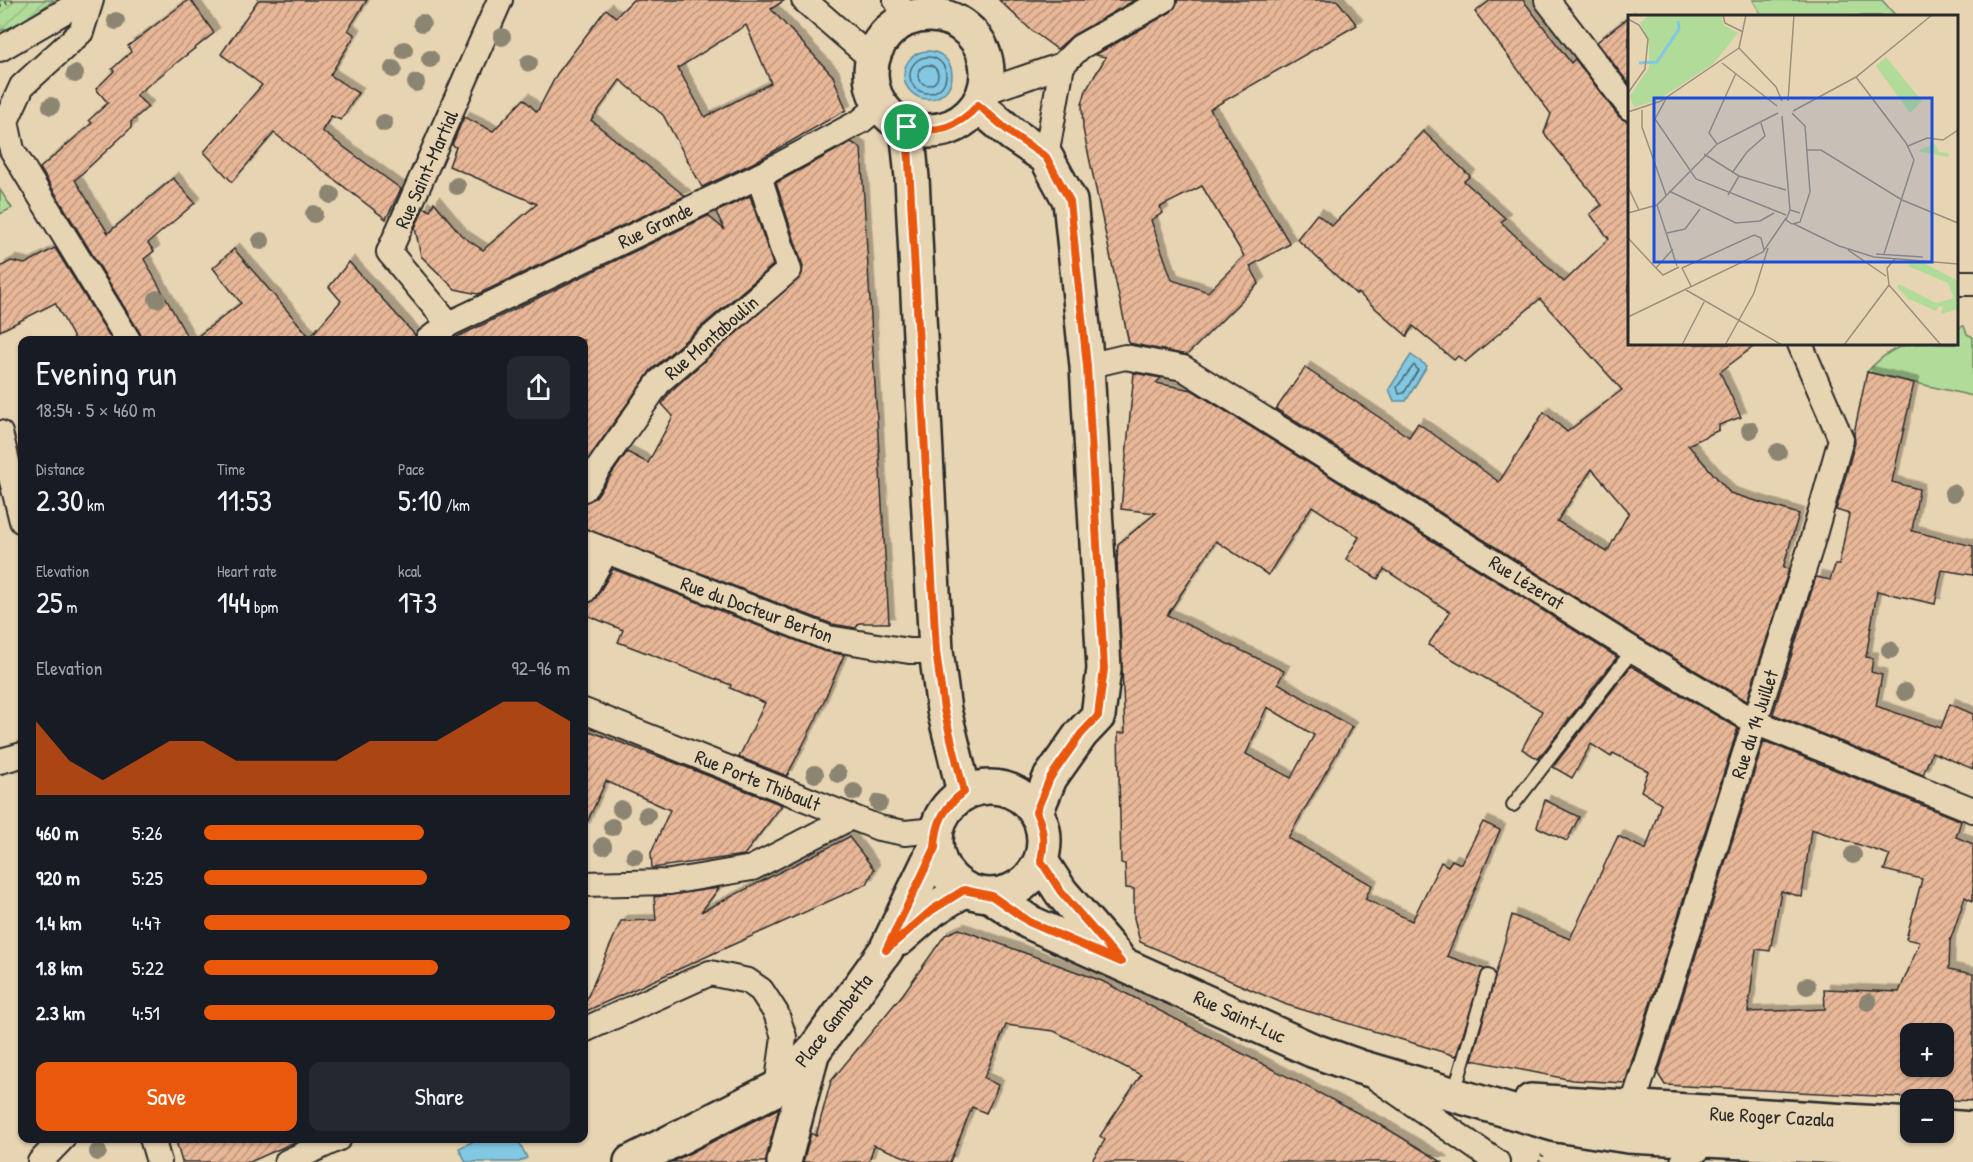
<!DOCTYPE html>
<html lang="en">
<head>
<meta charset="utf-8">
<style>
	body { margin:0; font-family:"Patrick Hand",sans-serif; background:#242831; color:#f1f3f6; height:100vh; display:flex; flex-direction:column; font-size:22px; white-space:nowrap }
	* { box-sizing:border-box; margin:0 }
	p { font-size:20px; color:#9ea1a6 }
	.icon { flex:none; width:33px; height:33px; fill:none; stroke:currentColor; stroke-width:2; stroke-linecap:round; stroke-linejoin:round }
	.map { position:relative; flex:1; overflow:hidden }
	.panel { position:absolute; left:18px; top:336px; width:570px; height:807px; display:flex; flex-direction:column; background:#171b24; border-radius:12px; box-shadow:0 2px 4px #0004 }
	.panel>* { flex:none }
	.buttons { position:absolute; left:1900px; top:1023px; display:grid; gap:12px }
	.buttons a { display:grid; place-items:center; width:54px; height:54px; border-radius:12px; background:#171b24; box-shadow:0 2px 4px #0004; font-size:30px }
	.pin { position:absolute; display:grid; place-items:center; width:51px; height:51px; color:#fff; margin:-26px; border:3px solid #fff; border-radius:50%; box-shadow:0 2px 6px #0007 }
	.round { display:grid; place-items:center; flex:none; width:63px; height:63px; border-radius:12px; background:#242831 }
	.head { display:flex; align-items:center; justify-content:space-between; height:102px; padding:0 18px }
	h1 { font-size:33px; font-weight:600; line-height:45px }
	.stats { display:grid; grid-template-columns:repeat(3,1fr); gap:9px; height:102px; padding:6px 18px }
	.stats div { display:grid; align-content:center }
	.stats b { font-size:30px; font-weight:600 }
	.stats small { font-size:16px; font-weight:400 }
	.stats p { font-size:16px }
	.chart { height:168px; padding:12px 18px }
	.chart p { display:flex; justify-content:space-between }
	.chart svg { width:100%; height:108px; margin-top:6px; fill:#ea580c; opacity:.7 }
	.cta { display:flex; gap:12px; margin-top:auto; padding:12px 18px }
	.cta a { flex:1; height:69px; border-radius:12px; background:#ea580c; color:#fff; font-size:24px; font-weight:600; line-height:69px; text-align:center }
	.cta a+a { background:#242831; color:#f1f3f6 }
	ul { padding:0 18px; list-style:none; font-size:20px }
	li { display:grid; grid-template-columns:96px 72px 1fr; align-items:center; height:45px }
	li i { height:15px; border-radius:8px; background:#ea580c }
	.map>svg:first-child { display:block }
</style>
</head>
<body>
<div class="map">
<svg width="1973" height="1162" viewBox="0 0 1973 1162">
	<defs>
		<pattern id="garden-furrows" width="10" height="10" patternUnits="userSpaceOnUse" patternTransform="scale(1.5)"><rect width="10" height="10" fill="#b0db98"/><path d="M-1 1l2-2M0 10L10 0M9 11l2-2" fill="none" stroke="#98bc83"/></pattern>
		<pattern id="building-hatch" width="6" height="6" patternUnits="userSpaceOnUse" patternTransform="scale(1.5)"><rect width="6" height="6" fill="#e8b798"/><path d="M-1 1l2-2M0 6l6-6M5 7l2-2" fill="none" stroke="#bc957c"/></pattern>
		<filter id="shadow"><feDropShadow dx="5.5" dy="-5.5" stdDeviation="0" flood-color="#0004"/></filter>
	</defs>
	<rect width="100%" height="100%" fill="#e7d4b2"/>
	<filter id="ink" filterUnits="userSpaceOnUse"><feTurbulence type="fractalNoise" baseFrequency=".0167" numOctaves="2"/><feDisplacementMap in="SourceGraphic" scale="12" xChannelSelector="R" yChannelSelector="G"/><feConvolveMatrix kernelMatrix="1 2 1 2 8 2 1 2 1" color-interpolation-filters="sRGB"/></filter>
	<g filter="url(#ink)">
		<g fill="#b0db98" stroke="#6e8362" stroke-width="1.5">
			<path d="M 1753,0 L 1882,0 L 1896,16 L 1762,16 Z"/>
			<path d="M 0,190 L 12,208 L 0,214 Z"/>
			<path d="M 1964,326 L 1967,334 L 1973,337 L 1973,396 L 1867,372 C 1899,337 1913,344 1956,344 L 1957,328 Z"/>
		</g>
		<path fill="url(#garden-furrows)" stroke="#6e8362" stroke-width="1.5" d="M 0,0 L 54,0 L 19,24 L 0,31 Z"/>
		<g fill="#82c8e3" stroke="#5f8999" stroke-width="1.5">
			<circle cx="928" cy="75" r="24"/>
			<path d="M 1411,355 L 1427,366 L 1406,401 L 1394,401 L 1389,389 Z"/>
			<path d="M 480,1138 L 518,1139 L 527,1158 L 519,1162 L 466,1162 L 459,1148 Z"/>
		</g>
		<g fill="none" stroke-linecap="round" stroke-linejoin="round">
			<g stroke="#4e6a75" stroke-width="1.5">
				<circle cx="928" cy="75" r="18"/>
				<circle cx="928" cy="75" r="10"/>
				<path d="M 1414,365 L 1418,370 L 1404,393 L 1399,394 L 1397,387 Z"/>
			</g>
		</g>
		<g fill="url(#building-hatch)" stroke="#2b2b2b" stroke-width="1.5" fill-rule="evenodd" filter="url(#shadow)">
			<path d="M 188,0 L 191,0 L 214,33 L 136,95 L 148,107 L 131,122 L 131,128 L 75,180 L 108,233 L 173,178 L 195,203 L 148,243 L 154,251 L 144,259 L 189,340 L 142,340 L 140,333 L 40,168 L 92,123 L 89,120 L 108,103 L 96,89 L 114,71 L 112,69 L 131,52 L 128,46 Z"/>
			<path d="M 258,0 L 367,0 L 348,30 L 355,35 L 330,75 L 358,93 L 341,120 L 331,116 L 322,131 L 401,189 L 386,219 L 274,133 L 232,182 L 204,152 L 262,85 L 221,54 Z"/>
			<path d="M 633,0 L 785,0 L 771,9 L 833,76 L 846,110 L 753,163 L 702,187 L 663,115 L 620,80 L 591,120 L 685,196 L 478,294 L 455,289 L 421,256 L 415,228 L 424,207 L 430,211 L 434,202 L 462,236 L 483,250 L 537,204 L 449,166 L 456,147 L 452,145 L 464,117 L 493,131 L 524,99 L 537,112 L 557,74 L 606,9 L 616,17 ZM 746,25 L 771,83 L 705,117 L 678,68 Z"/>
			<path d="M 999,0 L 1135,0 L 1073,35 L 1057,49 L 1031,30 Z"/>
			<path d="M 1178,0 L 1337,0 L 1357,25 L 1210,109 L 1290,244 L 1250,266 L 1259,283 L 1187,355 L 1129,343 L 1083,129 L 1082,104 L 1086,90 L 1106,57 L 1095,55 L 1171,12 ZM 1202,186 L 1244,256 L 1208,292 L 1172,280 L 1151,220 L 1163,213 L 1160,207 Z"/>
			<path d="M 1491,0 L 1523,0 L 1571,63 L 1575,59 L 1619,117 L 1629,122 L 1629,344 L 1757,344 L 1720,372 L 1741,417 L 1719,425 L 1719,430 L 1688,445 L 1730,493 L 1799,514 L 1783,568 L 1789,569 L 1747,701 L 1640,638 L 1276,409 L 1305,368 L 1409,437 L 1418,423 L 1499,482 L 1544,412 L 1567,432 L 1622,390 L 1540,299 L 1465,362 L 1458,356 L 1454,360 L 1413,326 L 1407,336 L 1358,293 L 1356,294 L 1297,239 L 1317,214 L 1332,226 L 1423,131 L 1470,176 L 1464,181 L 1505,218 L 1501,222 L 1564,282 L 1609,239 L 1590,214 L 1602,205 L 1544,133 L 1551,114 L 1475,12 ZM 1592,469 L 1629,512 L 1607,552 L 1557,521 Z"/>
			<path d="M 1629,17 L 1629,84 L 1597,42 Z"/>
			<path d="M 851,142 L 861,148 L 889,623 L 859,623 L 856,628 L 832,624 L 584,528 L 584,503 L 596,497 L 627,452 L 648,463 L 673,416 L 662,404 L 671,391 L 802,274 L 803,266 L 776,183 Z"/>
			<path d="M 750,196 L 773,265 L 651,370 L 584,465 L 584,340 L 451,340 L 708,216 L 725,230 L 716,212 Z"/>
			<path d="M 55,248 L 112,340 L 75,340 L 55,303 L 0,331 L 0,267 L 11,261 L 25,264 Z"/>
			<path d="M 234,249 L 310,337 L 341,301 L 329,287 L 349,262 L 415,335 L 414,340 L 193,340 L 241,303 L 213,268 Z"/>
			<path d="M 1867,372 L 1914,383 L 1892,482 L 1919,489 L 1912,531 L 1973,546 L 1973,575 L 1942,570 L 1935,604 L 1877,591 L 1866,657 L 1873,658 L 1871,672 L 1882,675 L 1876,706 L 1941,728 L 1950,704 L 1973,714 L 1973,769 L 1932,752 L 1923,775 L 1773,714 L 1816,577 L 1830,580 L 1835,565 L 1839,565 L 1849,514 L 1836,510 L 1855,443 L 1854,433 Z"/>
			<path d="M 1134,373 L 1161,378 L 1156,383 L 1192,390 L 1617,657 L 1538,759 L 1522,749 L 1542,711 L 1428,645 L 1450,612 L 1384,569 L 1378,579 L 1346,559 L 1359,537 L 1312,506 L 1268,575 L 1216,541 L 1167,615 L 1284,671 L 1278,683 L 1352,727 L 1288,838 L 1372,885 L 1365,899 L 1412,921 L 1441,862 L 1448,866 L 1452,860 L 1461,864 L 1483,822 L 1500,830 L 1447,956 L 1484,969 L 1456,1056 L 1287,1005 L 1140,942 L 1134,918 L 1134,889 L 1126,888 L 1125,864 L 1121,863 L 1118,733 L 1125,733 L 1117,559 L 1118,544 L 1156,513 L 1121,509 ZM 1267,707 L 1314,735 L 1291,778 L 1246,754 Z"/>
			<path d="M 613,569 L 823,651 L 844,655 L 816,719 L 787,776 L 739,757 L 765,703 L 730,688 L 731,685 L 618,642 L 623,630 L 584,614 L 584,605 L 596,598 Z"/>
			<path d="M 1631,666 L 1738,728 L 1625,1083 L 1572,1080 L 1472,1060 L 1512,915 L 1570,939 L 1618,836 L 1646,850 L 1661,803 L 1641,791 L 1648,771 L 1613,753 L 1611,757 L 1591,744 L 1572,778 L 1553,767 Z"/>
			<path d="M 584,729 L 668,760 L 782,805 L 744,855 L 652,868 L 651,853 L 670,810 L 606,781 L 584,829 Z"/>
			<path d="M 1764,741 L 1961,821 L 1956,837 L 1973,844 L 1973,901 L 1965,897 L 1950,941 L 1949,969 L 1973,974 L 1973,1101 L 1665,1085 L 1658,1074 ZM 1811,829 L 1890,855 L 1884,870 L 1922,879 L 1906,939 L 1920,942 L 1899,992 L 1824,989 L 1825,1009 L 1748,1012 L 1756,949 L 1770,951 L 1781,891 L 1802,897 ZM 1911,1034 L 1944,1034 L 1944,1066 L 1911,1066 Z"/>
			<path d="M 1545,800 L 1579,817 L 1567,841 L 1537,827 Z"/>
			<path d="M 849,837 L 874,869 L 867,884 L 584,1012 L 584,1005 L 621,921 L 656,920 L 654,897 L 719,888 L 701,912 Z"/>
			<path d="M 959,929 L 1102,981 L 1381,1125 L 1442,1162 L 1091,1162 L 1105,1140 L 1100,1136 L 1141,1075 L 1054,1031 L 1006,1025 L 984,1078 L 998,1085 L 994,1096 L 986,1113 L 972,1107 L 950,1162 L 918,1162 L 874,1145 L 869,1162 L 803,1162 L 811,1133 L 816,1136 L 831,1081 L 903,994 L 945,935 Z"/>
			<path d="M 779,1108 L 766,1162 L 672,1162 Z"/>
			<path d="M 175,1138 L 304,1138 L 250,1162 L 182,1162 Z"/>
		</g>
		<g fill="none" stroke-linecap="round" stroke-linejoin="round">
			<defs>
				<g id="lane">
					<path d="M 1513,805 L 1633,650"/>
					<path d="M 1454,1093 L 1488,976"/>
				</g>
				<g id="street">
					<path d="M 91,0 L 81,32 L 22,86 L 6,121 L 12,150 L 128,340"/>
					<path d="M 804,0 L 872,59"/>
					<path d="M 896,0 L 907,18"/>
					<path d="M 1547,0 L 1630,108"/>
					<path d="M 0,49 L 84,0"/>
					<path d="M 984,92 L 1062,65 L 1080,47 L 1164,0"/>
					<path d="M 1046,157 L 1062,65"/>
					<path d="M 1956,283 L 1973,283"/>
					<path d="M 449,324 L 389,252 L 500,0"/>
					<path d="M 428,340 L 449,324 L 759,176 L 861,121 L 880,105"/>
					<path d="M 1087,366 L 1125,357 L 1183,368 L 1633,650 L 1755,722 L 1973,810"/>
					<path d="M 0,433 L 22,521"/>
					<path d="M 584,489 L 660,381 L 789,270 L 759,176"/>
					<path d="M 584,542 L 828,638 L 909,651 L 936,651"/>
					<path d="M 584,591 L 605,553"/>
					<path d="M 584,711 L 879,828 L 905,833 L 936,830"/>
					<path d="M 0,761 L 22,755"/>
					<path d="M 584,884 L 670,882 L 752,868 L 851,817"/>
					<path d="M 584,1030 L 710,973 L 748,981 L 761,990 L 776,1013 L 784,1037 L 777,1088"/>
					<path d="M 1376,1078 L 1497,1162"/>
					<path d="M 1632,1108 L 1810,549 L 1841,439 L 1800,344"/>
					<path d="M 152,1138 L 159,1162"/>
					<path d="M 40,1162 L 63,1138"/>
					<path d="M 287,1162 L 339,1138"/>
					<path d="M 1683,1162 L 1715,1135"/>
				</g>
				<g id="secondary">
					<circle cx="929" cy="73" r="58"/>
					<path d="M 978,105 L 1012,134 L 1046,157 L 1070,201 L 1087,366 L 1104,669 L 1098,716 L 1081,734 L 1050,778 L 1036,812"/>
					<path d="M 907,127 L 912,178 L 936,651 L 944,710 L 964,792"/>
					<circle cx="990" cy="841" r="54"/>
					<path d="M 1041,861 L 1061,892 L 1116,956"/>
					<path d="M 991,896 L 1029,922 L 1312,1050 L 1360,1067 L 1557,1125 L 1628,1136 L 1973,1154"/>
					<path d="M 899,939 L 932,910 L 964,890"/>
					<path d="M 1531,1101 L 1911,1125"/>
					<path d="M 1944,1127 L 1973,1129"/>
					<path d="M 631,1162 L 777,1088 L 812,1053 L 886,950 L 935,848"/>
					<path d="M 784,1162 L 812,1054"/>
				</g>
			</defs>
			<use href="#lane" stroke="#2b2b2b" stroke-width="16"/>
			<use href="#street" stroke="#2b2b2b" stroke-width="28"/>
			<use href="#secondary" stroke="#2b2b2b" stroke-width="38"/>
			<g stroke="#2b2b2b" stroke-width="4" stroke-dasharray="1.5 4.5" stroke-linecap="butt">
				<path d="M 0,5 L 14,0"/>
				<path d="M 1540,1162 L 1543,1154"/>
			</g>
			<use href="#lane" stroke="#e7d4b2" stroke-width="12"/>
			<use href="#street" stroke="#e7d4b2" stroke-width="24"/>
			<use href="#secondary" stroke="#e7d4b2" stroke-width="33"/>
		</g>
		<g fill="#8b8571">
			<circle cx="116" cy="21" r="9"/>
			<circle cx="422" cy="23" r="9"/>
			<circle cx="502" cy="37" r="9"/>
			<circle cx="404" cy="50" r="9"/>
			<circle cx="430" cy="59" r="9"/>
			<circle cx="529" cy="63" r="9"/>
			<circle cx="393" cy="69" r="9"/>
			<circle cx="75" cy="74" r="9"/>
			<circle cx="416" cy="83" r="9"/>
			<circle cx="51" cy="106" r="9"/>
			<circle cx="384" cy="123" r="9"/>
			<circle cx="457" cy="186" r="9"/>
			<circle cx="331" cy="195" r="9"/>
			<circle cx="314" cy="214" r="9"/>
			<circle cx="261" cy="241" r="9"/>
			<circle cx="157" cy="299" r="9"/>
			<circle cx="1750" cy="430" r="9"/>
			<circle cx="1778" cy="452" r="9"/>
			<circle cx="1953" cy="493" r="9"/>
			<circle cx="1890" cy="650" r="9"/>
			<circle cx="1905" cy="692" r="9"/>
			<circle cx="815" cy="774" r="9"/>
			<circle cx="838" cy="774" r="9"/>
			<circle cx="854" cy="792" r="9"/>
			<circle cx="879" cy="803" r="9"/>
			<circle cx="621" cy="809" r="9"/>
			<circle cx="647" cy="815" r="9"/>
			<circle cx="612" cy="827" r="9"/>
			<circle cx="603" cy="846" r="9"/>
			<circle cx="1853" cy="855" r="9"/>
			<circle cx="635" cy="856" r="9"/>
			<circle cx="1807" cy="986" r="9"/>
			<circle cx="1868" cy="1002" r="9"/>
			<circle cx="98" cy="1152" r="9"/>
		</g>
	</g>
	<g fill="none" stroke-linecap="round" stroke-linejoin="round" filter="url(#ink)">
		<defs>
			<path id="route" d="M 978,105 L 1012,134 L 1046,157 L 1070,201 L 1087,366 L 1104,669 L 1098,716 L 1081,734 L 1050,778 L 1036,812 C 1044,829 1045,842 1041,861 L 1061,892 L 1121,962 L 1029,922 L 992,896 L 964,890 L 932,910 L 886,950 L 935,848 C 936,822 944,807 964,792 L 944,710 L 936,651 L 907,127 C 936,134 958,128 978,105 Z"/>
		</defs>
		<use href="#route" stroke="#fff" stroke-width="12"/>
		<use href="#route" stroke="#ea580c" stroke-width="8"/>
	</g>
	<g text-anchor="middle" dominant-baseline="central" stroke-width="4.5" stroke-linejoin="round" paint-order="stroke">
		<g font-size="20" fill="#2b2b2b" stroke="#e7d4b2">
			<text transform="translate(426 169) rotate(-66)">Rue Saint-Martial</text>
			<text transform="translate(655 225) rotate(-26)">Rue Grande</text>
			<text transform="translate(711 337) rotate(-41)">Rue Montaboulin</text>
			<text transform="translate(1527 582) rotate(32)">Rue Lézerat</text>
			<text transform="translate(757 609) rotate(20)">Rue du Docteur Berton</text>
			<text transform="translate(1754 724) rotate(-72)">Rue du 14 Juillet</text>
			<text transform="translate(758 780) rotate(22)">Rue Porte Thibault</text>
			<text transform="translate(1240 1016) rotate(25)">Rue Saint-Luc</text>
			<text transform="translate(833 1020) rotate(-52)">Place Gambetta</text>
			<text transform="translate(1772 1116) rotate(3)">Rue Roger Cazala</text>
		</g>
	</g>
	<g transform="translate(1628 15)">
		<rect width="330" height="330" fill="#e7d4b2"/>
		<path d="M 258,42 L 294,86 L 282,98 L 248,51 ZM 307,129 L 311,137 L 321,138 L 320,142 L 289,136 Z" fill="#b0db98"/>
		<path d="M 282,247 L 296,248 L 330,266 L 330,294 L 313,299 L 315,292 L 311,291 L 308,296 L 279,283 L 269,272 L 271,269 L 308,288 L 326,283 L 320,268 L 280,251 Z" fill="#b0db98"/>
		<path d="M 21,0 L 93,0 L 96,10 L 110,18 L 85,49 L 28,86 L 6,92 L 2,81 L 21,53 L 21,30 L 12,8 Z" fill="#b0db98"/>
		<path fill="none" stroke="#82c8e3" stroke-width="3" d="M 11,48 L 29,47 L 51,14 L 50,6"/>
		<path fill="none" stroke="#9c907c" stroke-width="1.5" d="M 95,0 L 97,8 L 115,17M 0,4 L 11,10 L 20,24 L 17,54 L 0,78M 111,33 L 148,72 L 154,86M 111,33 L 118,0M 94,48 L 149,91M 228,62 L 278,128 L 286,145 L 256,239M 39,82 L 27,104 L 68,164 L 158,200M 160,86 L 166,0M 14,95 L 14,112 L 38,180M 165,96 L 228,62 L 304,0M 0,97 L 33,86 L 111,33M 164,98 L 177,111 L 182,177 L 172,207 L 164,209 L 158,205 L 162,195 L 172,198M 154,101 L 162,195M 89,129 L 81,118 L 108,58M 280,131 L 299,123 L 315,125 L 330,115M 179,135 L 193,135 L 274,185 L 330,208M 76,139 L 111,161 L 158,175M 104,158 L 119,137 L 137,121 L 133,108M 0,172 L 11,195M 41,176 L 108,208 L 132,206 L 146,198M 100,180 L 111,161M 29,190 L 49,251M 0,198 L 29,190 L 89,129 L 150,98M 166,209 L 211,231 L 246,242 L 330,249M 39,218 L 57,214 L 72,194M 0,223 L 28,253M 45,234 L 28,253 L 35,260 L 51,252M 220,235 L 258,261M 248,239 L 295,242M 267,244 L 259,253 L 261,270 L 313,330M 54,253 L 126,220 L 133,223 L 136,235M 54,253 L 63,271M 58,275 L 154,330M 0,302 L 135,237 L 158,203M 54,330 L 77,285M 97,330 L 126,278 L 140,233M 216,330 L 261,270"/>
		<path fill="#1d4ed8" fill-opacity="0.15" stroke="#1d4ed8" stroke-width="3" d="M 26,83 L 304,83 L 304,247 L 26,247 Z"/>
		<rect width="330" height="330" fill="none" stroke="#2b2b2b" stroke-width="3"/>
	</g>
</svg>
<div class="buttons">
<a>+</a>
<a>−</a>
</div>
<div class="pin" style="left:907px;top:127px;background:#1e9e55"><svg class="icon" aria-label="arrive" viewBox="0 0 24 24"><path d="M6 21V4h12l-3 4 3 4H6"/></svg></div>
<section class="panel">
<div class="head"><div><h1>Evening run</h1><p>18:54 · 5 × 460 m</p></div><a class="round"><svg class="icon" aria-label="share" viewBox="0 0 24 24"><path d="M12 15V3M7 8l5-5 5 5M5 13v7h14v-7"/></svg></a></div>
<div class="stats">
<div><p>Distance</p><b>2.30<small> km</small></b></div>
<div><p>Time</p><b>11:53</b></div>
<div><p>Pace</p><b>5:10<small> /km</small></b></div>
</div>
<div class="stats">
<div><p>Elevation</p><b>25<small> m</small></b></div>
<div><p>Heart rate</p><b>144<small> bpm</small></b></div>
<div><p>kcal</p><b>173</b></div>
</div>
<div class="chart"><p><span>Elevation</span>92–96 m</p>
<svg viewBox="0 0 160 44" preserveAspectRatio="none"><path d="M0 44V14L10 30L20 38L30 30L40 22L50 22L60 30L70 30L80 30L90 30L100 22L110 22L120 22L130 14L140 6L150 6L160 14V44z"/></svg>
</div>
<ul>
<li><b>460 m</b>5:26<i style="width:60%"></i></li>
<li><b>920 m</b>5:25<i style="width:61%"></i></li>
<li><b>1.4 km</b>4:47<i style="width:100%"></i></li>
<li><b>1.8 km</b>5:22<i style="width:64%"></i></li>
<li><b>2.3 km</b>4:51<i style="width:96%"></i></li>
</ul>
<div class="cta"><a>Save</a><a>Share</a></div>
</section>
</div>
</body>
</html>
